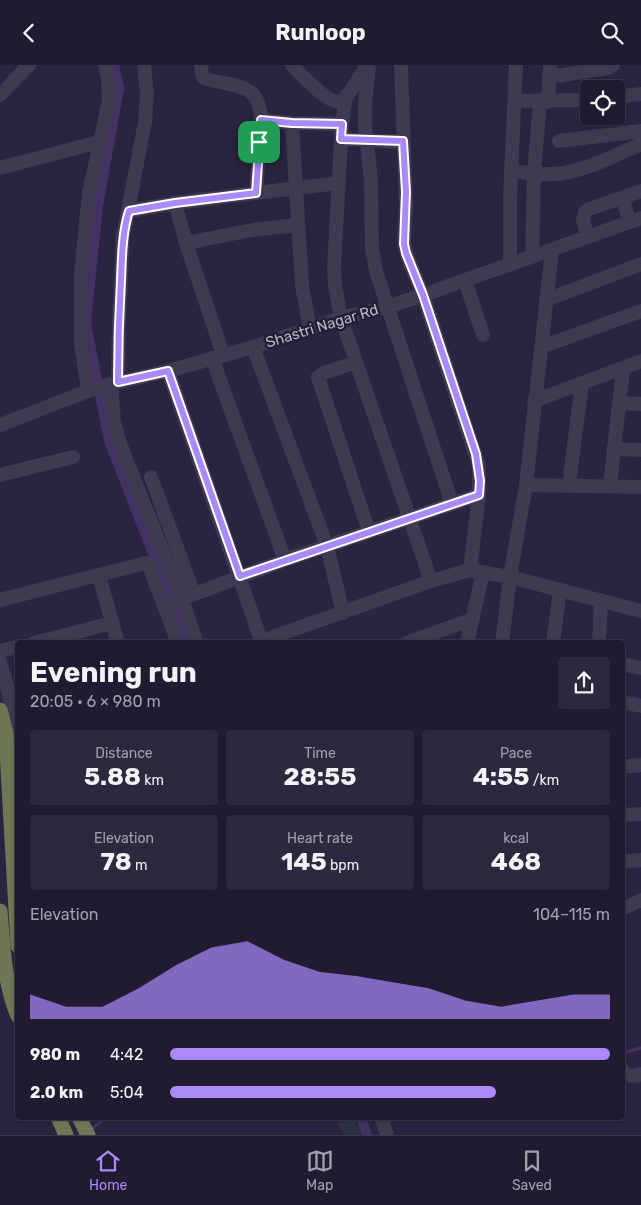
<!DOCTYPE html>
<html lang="en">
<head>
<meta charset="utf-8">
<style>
	body { margin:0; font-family:Rubik,sans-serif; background:#2d283d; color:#f1f3f6; height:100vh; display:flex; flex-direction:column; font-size:19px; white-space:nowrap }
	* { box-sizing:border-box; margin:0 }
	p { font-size:16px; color:#a2a1ab }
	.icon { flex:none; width:28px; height:28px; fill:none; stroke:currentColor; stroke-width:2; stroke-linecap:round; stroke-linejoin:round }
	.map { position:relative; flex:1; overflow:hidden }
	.drawer { position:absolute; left:15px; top:575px; width:610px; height:480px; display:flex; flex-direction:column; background:#201b31; border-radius:5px; box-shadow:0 1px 4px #0004,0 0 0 1px #3d394d }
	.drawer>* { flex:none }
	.tools { position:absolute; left:580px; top:15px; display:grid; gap:10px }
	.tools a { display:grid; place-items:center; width:45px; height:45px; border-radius:5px; background:#201b31; box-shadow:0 1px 4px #0004,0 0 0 1px #3d394d; font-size:25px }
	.pin { position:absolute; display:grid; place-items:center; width:42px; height:42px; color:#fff; margin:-21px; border-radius:10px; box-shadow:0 2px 8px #0006 }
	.round { display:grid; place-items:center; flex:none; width:52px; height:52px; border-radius:5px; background:#2d283d }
	.head { display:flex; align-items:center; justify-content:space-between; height:85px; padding:0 15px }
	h1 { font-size:28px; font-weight:700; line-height:38px }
	.figures { display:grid; grid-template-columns:repeat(3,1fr); gap:8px; height:85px; padding:5px 15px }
	.figures div { display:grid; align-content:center; border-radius:5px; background:#2d283d; text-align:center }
	.figures b { font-size:25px; font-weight:700 }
	.figures small { font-size:14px; font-weight:400 }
	.figures p { font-size:14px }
	.chart { height:140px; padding:10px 15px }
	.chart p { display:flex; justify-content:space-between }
	.chart svg { width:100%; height:90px; margin-top:5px; fill:#aa8afb; opacity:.7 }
	ul { padding:0 15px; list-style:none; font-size:16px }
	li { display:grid; grid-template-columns:80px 60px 1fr; align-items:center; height:38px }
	li i { height:12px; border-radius:6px; background:#aa8afb }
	header { display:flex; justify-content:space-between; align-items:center; height:65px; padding:0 15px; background:#201b31; font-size:22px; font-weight:700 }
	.tab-bar { display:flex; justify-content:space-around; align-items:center; height:70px; border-top:1px solid #3d394d; background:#201b31; font-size:14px; color:#a2a1ab }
	.tab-bar a { display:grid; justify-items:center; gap:2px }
	.tab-bar .current { color:#aa8afb }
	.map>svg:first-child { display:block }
</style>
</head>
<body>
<header><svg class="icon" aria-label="back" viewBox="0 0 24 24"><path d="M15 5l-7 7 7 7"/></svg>Runloop<svg class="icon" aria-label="search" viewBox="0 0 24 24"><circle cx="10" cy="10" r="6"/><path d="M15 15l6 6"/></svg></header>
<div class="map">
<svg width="641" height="1070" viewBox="0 0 641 1070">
	<rect width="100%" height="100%" fill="#2b2441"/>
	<path fill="#293145" d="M 336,1053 L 354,1053 L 361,1070 L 343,1070 Z"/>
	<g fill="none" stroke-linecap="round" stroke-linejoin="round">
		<g stroke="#403464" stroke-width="3">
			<path d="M 622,988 L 641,983"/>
			<path d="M 91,1065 L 106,1052"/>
		</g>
		<g stroke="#403464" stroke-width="10">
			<path d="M 114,0 L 119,23 L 98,141 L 86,258 L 109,376 L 188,578"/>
			<path d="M 361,1052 L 367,1070"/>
		</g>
		<g stroke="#3f3951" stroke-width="14">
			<path d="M 201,0 L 202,10 L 204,13 C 233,23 260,15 261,55"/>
			<path d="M 292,0 C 300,8 330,42 342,36 C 348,33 362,7 367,0"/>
			<path d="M 369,0 L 365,40 L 365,62 L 371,114 L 372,184 L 376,206 L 452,439"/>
			<path d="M 401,0 L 406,138 L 404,179 L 409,196 L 423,230 L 479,401 L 479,430 L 470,505"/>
			<path d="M 549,12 L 608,3 L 613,0"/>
			<path d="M 0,30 L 29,0"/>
			<path d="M 346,31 L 342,59 L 334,201 L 335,220 L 341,253 L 431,516"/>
			<path d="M 616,32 L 641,29"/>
			<path d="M 515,36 L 589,35"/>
			<path d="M 548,37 L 550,0"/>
			<path d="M 292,58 L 302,221 L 310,263"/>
			<path d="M 341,74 L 403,77"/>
			<path d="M 559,76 L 641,66"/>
			<path d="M 0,103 L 99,77"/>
			<path d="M 512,106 C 528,108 547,111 563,108 C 590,104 616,90 641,79"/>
			<path d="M 256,128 L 261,55 L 292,58 L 342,59"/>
			<path d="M 622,133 L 630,157"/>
			<path d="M 175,138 L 186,178 L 223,289"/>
			<path d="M 129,146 L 175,138 L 338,118"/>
			<path d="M 588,172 L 583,156 L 585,147 L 589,144 L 641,126"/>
			<path d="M 186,178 L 252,165 L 298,160"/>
			<path d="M 532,192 L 534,108 L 540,37"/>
			<path d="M 510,200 L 510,132 L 516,0"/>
			<path d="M 465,215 L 483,270"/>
			<path d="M 546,235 L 641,199"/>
			<path d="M 253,282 L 327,481 L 343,548"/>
			<path d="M 541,282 L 641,246"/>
			<path d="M 212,293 L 285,495"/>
			<path d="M 356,297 L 324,308 L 318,312 L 369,467"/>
			<path d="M 168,306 L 262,578"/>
			<path d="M 118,317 L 119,255 L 123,171 L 145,57 L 147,28 L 144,0"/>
			<path d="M 111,319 L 114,356 L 119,376 L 182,534 L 197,578"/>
			<path d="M 88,326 L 81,278 L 81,209 L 89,128 L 109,35 L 108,13 L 105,0"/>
			<path d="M 534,336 L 641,296"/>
			<path d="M 619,338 L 641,339"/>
			<path d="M 0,360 L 88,326 L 111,319 L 168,306 L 253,282 L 341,253 L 387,242 L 423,230 L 641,153"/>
			<path d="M 614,384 L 641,385"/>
			<path d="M 0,410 L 73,392"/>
			<path d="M 151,412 L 194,529"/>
			<path d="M 526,420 L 641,422"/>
			<path d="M 569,420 L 582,318"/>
			<path d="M 610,420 L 623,304"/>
			<path d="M 99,511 L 118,578"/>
			<path d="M 0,535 L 146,498 L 149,500 L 162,536 L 166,539 L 171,538 L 285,495 L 479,430"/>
			<path d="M 163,538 L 178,578"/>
			<path d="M 261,576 L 431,516 L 470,505 L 510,512 L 641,546"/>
			<path d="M 34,578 L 112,558"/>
			<path d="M 406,578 L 473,554"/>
			<path d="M 467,578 L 483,507"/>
			<path d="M 502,578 L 510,512 L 526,420 L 552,185"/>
			<path d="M 553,578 L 560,525"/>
			<path d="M 599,578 L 601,535"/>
			<path d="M 0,586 L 18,582"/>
			<path d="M 0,597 C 14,636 16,678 18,719"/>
			<path d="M 622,599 L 641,603"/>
			<path d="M 622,637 L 641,641"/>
			<path d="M 622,702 L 641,700"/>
			<path d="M 622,750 L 641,749"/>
			<path d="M 622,797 L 641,795"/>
			<path d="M 622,844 L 641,835"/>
			<path d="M 622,1004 C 627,1012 633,1012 641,1009"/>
			<path d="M 381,1052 L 387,1070"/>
		</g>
		<g stroke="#6d7755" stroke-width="15">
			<path d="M 0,645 L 6,668 L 18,881"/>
			<path d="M 0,846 C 3,881 4,918 18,951"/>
			<path d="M 58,1052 L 66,1070"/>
			<path d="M 79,1052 L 88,1070"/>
		</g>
	</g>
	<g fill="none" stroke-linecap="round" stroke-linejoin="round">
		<defs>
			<path id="route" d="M 261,55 L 292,58 L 342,59 L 341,74 L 403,76 L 406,127 L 404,179 L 406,188 L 423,230 L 476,389 L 480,416 L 479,430 L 240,511 L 168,306 L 118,317 C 118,283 119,249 121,215 C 122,191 122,169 129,146 L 175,138 L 256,128 Z"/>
		</defs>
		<use href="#route" stroke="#fff" stroke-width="10"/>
		<use href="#route" stroke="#aa8afb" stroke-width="6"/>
	</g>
	<g text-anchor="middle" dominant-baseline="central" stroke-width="5" stroke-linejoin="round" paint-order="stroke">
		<g font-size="15" fill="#bbb5cb" stroke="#241d36">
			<text transform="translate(322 261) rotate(-17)">Shastri Nagar Rd</text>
		</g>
	</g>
</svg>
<div class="tools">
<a><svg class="icon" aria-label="locate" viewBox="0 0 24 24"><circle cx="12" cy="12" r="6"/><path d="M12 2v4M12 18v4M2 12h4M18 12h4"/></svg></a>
</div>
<div class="pin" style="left:259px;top:77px;background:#1e9e55"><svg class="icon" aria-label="arrive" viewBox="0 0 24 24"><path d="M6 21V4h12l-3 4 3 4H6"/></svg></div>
<section class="drawer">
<div class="head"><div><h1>Evening run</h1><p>20:05 · 6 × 980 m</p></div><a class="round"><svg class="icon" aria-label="share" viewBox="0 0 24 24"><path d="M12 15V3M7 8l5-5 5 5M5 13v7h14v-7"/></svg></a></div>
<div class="figures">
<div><p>Distance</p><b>5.88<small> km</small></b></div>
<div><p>Time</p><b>28:55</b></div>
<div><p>Pace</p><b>4:55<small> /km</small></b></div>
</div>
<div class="figures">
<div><p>Elevation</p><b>78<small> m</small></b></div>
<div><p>Heart rate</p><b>145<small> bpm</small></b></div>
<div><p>kcal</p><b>468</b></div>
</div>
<div class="chart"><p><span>Elevation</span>104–115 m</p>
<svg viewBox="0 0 160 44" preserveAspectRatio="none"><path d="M0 44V32L10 38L20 38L30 29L40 18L50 9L60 6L70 15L80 21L90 23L100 26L110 29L120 35L130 38L140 35L150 32L160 32V44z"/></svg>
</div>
<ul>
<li><b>980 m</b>4:42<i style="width:100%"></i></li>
<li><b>2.0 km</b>5:04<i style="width:74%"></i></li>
</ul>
</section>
</div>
<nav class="tab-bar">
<a class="current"><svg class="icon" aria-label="home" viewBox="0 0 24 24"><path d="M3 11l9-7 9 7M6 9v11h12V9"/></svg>Home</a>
<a><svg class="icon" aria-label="map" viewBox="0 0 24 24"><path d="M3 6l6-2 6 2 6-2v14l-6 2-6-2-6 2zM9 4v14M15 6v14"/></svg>Map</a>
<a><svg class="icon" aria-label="saved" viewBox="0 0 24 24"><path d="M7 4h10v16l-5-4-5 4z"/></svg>Saved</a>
</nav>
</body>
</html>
